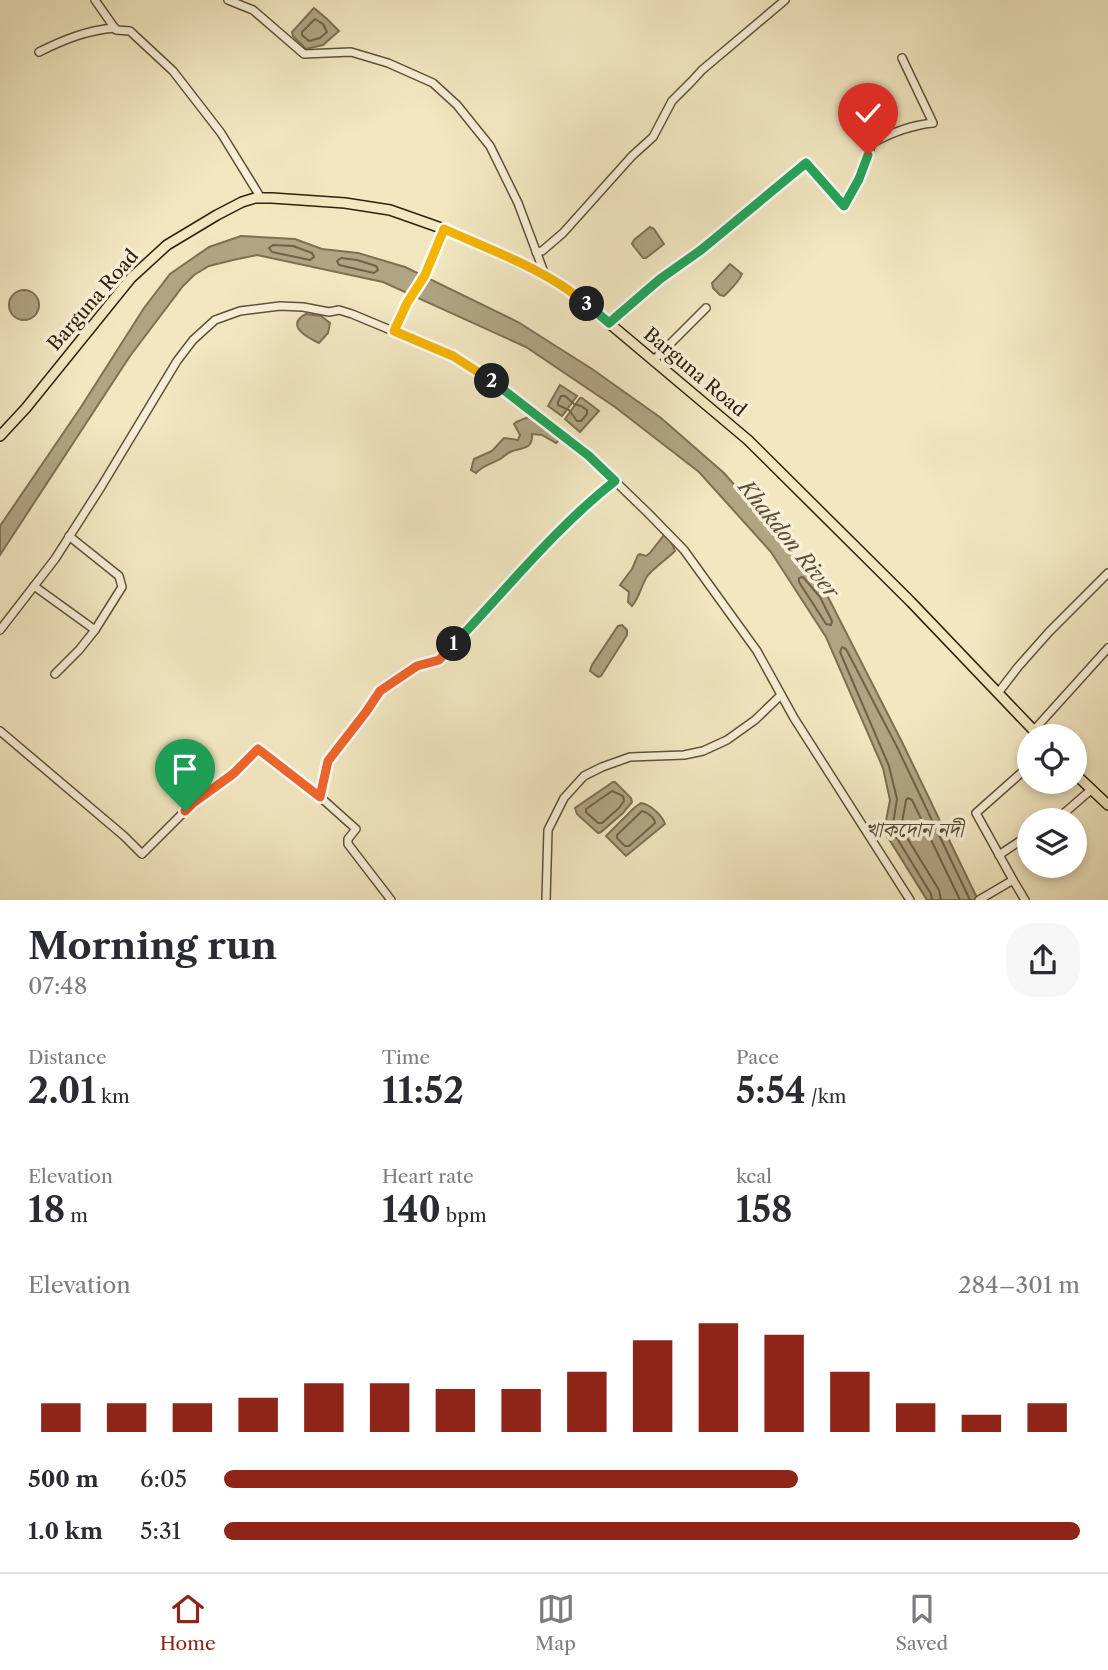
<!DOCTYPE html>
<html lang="en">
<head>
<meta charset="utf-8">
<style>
	body { margin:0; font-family:"Libre Caslon Text","Noto Serif Bengali",serif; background:#f7f7f7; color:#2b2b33; height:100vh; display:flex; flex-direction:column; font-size:26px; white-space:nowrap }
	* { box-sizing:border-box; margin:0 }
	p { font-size:23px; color:#7c7c81 }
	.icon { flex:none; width:38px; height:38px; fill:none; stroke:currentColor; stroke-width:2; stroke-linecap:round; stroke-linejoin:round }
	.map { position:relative; height:900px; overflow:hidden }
	.details { display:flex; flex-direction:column; background:#fff; flex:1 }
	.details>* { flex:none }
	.tools { position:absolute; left:1017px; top:724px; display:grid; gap:14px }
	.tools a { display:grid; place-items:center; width:70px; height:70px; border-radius:50%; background:#fff; box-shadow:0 4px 10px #0003; font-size:35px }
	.pin { position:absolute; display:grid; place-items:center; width:60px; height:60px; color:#fff; margin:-72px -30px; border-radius:50% 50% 50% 0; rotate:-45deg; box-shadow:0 0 7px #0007 }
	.pin .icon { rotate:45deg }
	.km { position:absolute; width:35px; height:35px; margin:-18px; border-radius:50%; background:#222; color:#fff; font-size:19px; line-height:35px; text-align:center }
	.round { display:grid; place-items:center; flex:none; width:74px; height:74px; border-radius:28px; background:#f7f7f7 }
	.summary { display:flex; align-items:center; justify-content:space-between; height:119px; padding:0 28px }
	h1 { font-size:38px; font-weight:800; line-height:52px }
	.metrics { display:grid; grid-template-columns:repeat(3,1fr); gap:10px; height:119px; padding:7px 28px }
	.metrics div { display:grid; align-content:center }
	.metrics b { font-size:35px; font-weight:800 }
	.metrics small { font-size:19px; font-weight:400 }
	.metrics p { font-size:19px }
	.chart { height:196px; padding:14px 28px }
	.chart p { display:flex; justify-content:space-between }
	.chart svg { width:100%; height:126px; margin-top:7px; stroke:#8f2418; stroke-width:6 }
	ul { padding:0 28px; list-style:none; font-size:23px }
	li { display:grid; grid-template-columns:112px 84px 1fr; align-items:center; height:52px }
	li i { height:18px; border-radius:9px; background:#8f2418 }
	.menu { display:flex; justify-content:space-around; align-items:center; height:98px; border-top:2px solid #e1e1e2; background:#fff; font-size:19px; color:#7c7c81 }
	.menu a { display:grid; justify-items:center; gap:4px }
	.menu .on { color:#8f2418 }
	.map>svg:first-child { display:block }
</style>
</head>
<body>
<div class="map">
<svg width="1108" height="900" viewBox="0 0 1108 900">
	<rect width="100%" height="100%" fill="#f2e7c1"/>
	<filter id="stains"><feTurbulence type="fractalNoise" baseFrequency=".00286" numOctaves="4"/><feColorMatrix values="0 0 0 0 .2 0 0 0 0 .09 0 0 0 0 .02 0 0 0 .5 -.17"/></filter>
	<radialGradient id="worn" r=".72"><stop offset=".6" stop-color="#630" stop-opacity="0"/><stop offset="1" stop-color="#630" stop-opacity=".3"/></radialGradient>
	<g fill="#b0a483" stroke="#7d7053" stroke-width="2">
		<path d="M 314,8 L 327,19 L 339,31 L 323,45 L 306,49 L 293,36 L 292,32 Z"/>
		<path d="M 650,227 L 654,229 L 664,244 L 646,258 L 643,258 L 632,244 L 634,240 Z"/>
		<path d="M 241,236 L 295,239 L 322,249 L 358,253 L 405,267 L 518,322 L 592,369 L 661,418 L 724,473 L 777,533 L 826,593 L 903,744 L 978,900 L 927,900 L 884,831 L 890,800 L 883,768 L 826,637 L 771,552 L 699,472 L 615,407 L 526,347 L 383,282 L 257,255 L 233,260 L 209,266 L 194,275 L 183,286 L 130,356 L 0,555 L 0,526 L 81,407 L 144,308 L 170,274 L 209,247 Z"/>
		<path d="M 730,264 L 742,274 C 739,282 730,290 724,296 L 720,295 L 713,288 L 712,283 Z"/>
		<circle cx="24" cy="305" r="15"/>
		<path d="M 306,314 L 321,316 L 330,323 L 328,333 L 319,343 C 306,337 285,325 306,314 Z"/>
		<path d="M 560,385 L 577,396 L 562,416 L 548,406 Z"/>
		<path d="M 580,398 L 582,398 L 599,411 L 580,432 L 565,419 Z"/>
		<path d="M 531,416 C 541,419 554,430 560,439 L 556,443 L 542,435 L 532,434 C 533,451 521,447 510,452 C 506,454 504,457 500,459 C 492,464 483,465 476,473 L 471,470 L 474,459 L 492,451 L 504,438 L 518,440 L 520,435 L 514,424 L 516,422 Z"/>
		<path d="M 664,535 L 671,541 L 675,551 C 667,559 656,566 648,575 C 641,585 640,597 632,606 L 628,602 L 629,592 L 620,585 L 632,569 L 638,555 L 640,554 L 646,556 L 650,553 Z"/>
		<path d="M 622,625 L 627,630 L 627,635 L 601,676 L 598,677 L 590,671 L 592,665 L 618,626 Z"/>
		<path d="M 613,782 L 615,782 L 631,798 L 632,802 L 623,813 L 601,832 L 598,833 L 577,814 L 575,808 Z"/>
		<path d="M 641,803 C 651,805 662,815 665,824 L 626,856 L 606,836 L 634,808 Z"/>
	</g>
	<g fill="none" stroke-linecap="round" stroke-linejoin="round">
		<g stroke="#706248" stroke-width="2">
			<path d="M 315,19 L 323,24 L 327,32 L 320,38 L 309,41 L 302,35 L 302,32 Z"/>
			<path d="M 273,245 L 293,246 L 312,253 L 314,257 L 310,260 L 272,252 L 269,248 Z"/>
			<path d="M 341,258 L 357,260 L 376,266 L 378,270 L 374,273 L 339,265 L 337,261 Z"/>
			<path d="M 561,396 L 565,396 L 574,404 L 581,406 L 587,410 L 587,414 L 581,421 L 577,421 L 569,410 L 558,405 L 558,402 Z"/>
			<path d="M 803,577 L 820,597 L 832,621 L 831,625 L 826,624 L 799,582 L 799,578 Z"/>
			<path d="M 612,791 L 623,796 L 624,801 L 619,808 L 602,823 L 598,823 L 586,812 L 586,809 Z"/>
			<path d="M 642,811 C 647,812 655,818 655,823 L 629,846 L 625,846 L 617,838 L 617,835 Z"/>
			<path d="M 932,900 L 931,894 L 892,830 L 897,799 L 889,766 L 840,652 L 842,647 L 846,649 L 897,747 L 970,900"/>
			<path d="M 941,900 L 939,890 L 901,828 L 906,800 L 908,798 L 912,800 L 960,900"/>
		</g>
		<defs>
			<g id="minor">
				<path d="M 95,0 L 116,30 L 130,31 L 173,71 L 221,133 L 261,198"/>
				<path d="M 228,0 L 253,10 L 304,54 L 351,52 L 388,63 L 433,83 L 457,105 L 490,146 L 518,203 L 545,275"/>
				<path d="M 39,52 C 63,40 87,30 115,28"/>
				<path d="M 536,252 L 542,251 L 563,233 L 632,156 L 653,137 L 672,101 L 692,81 L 702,70 L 785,0"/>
				<path d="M 609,323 L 660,279 L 701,250 L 806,164 L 844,206 L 859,179 L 872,143 C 891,133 911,125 933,123 L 902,58"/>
				<path d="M 394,331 L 406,303 L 425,275 L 444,229"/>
				<path d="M 654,360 L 706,308"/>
				<path d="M 34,586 L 95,630"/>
				<path d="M 0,630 L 55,559 L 101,487 L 177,361 L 193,340 L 215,320 L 240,311 L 280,306 L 303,307 L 329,312 L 339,310 L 352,314 L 453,356 L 483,374 L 589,456 L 648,513 L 684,550 L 757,651 L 794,718 L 910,900"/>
				<path d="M 55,674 L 79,650 L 95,630 L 122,587 L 119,576 L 69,536"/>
				<path d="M 998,693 L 1018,667 L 1049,632 L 1108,573"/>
				<path d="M 1034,730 L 1108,648"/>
				<path d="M 0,731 L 124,836 L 142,854 L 193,803 L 233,774 L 256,751 L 260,749 L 309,787 L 356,829 L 348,839 L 348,844 L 391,900"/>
				<path d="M 320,797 L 328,761 L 366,712 L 380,691 L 417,666 L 439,660 L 493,604 L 562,527 L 590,500 L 615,481"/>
				<path d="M 1055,821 L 1092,789"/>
				<path d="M 999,855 L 1029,835"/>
				<path d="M 1013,880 L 976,813 L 1029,766"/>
				<path d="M 546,900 L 548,830 L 564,798 L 584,776 L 602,767 L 630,757 L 684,755 L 703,751 L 727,740 L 755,720 L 781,695"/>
				<path d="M 979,900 L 1013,880 L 1025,900"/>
			</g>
			<g id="major">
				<path d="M 0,436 L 26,408 L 131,278 L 167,245 L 217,215 L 242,202 L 255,198 L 272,198 L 345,203 L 390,210 L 444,229 L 489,249 L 545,275 L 578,297 L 748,440 L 911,602 L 1040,737"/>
				<path d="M 1074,773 L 1108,805"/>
			</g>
		</defs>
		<use href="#minor" stroke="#605239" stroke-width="10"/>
		<use href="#major" stroke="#30210c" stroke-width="12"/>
		<use href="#minor" stroke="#f7efd7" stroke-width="7"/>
		<use href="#major" stroke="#f2e7c1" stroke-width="9"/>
	</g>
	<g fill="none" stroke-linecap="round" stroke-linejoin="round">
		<defs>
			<path id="split-1" d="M 185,811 L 193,803 L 233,774 L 258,749 L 320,797 L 328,761 L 366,712 L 380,691 L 417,666 L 439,660 L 454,644"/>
			<path id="split-2" d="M 454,644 C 507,589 555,528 615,481 L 589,456 L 492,381"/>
			<path id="split-3" d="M 492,381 L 453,356 L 394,331 L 407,303 L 425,275 L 444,229 C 493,251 545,269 587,304"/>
			<path id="split-4" d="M 587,304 L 609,323 L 660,279 L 701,250 L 806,163 L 844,206 L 859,179 L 868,155"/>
		</defs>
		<use href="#split-1" stroke="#fff" stroke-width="14"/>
		<use href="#split-2" stroke="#fff" stroke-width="14"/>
		<use href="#split-3" stroke="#fff" stroke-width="14"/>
		<use href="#split-4" stroke="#fff" stroke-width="14"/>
		<use href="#split-1" stroke="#f0652b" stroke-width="9"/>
		<use href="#split-2" stroke="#22a559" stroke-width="9"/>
		<use href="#split-3" stroke="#f5b400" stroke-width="9"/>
		<use href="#split-4" stroke="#22a559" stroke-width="9"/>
	</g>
	<g text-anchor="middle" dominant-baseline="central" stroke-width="7" stroke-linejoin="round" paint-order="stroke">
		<g font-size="19" fill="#30210c" stroke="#f7efd7">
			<text transform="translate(93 300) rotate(-49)">Barguna Road</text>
			<text transform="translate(695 372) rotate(40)">Barguna Road</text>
		</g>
		<g font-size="21" font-style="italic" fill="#5d4f36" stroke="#f7efd7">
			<text transform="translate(789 539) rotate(51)">Khakdon River</text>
			<text x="914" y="829">খাকদোন নদী</text>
		</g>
	</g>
	<rect width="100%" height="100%" filter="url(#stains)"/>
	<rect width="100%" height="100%" fill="url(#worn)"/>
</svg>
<div class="tools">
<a><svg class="icon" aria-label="locate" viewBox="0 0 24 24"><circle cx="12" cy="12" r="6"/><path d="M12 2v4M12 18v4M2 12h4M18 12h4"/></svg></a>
<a><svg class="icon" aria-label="layers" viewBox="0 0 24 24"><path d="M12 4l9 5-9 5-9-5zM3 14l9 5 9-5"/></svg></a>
</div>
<div class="pin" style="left:185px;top:811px;background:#1e9e55"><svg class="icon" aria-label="arrive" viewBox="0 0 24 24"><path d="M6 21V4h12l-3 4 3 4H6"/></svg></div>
<div class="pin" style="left:868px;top:155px;background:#d93025"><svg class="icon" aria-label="check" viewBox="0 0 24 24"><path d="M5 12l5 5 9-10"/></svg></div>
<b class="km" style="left:454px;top:644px">1</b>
<b class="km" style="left:492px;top:381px">2</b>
<b class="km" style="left:587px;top:304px">3</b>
</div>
<section class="details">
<div class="summary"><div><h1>Morning run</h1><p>07:48</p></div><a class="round"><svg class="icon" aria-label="share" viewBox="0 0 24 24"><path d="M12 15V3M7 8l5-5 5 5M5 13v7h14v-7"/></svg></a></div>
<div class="metrics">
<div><p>Distance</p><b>2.01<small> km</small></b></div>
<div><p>Time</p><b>11:52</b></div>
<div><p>Pace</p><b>5:54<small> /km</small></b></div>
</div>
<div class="metrics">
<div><p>Elevation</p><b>18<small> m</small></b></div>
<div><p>Heart rate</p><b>140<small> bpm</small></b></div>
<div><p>kcal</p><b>158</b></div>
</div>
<div class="chart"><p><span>Elevation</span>284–301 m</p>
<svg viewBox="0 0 160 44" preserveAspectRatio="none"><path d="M5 44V34M15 44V34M25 44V34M35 44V32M45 44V27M55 44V27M65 44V29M75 44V29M85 44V23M95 44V12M105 44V6M115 44V10M125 44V23M135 44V34M145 44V38M155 44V34"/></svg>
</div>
<ul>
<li><b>500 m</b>6:05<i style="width:67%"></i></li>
<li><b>1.0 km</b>5:31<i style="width:100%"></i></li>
</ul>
</section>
<nav class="menu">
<a class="on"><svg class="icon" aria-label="home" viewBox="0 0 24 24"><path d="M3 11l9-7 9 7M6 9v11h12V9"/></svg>Home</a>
<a><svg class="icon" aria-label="map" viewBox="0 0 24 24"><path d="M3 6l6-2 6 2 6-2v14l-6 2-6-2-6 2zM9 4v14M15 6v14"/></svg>Map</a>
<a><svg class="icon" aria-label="saved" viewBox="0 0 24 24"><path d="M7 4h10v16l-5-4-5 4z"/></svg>Saved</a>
</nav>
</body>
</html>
